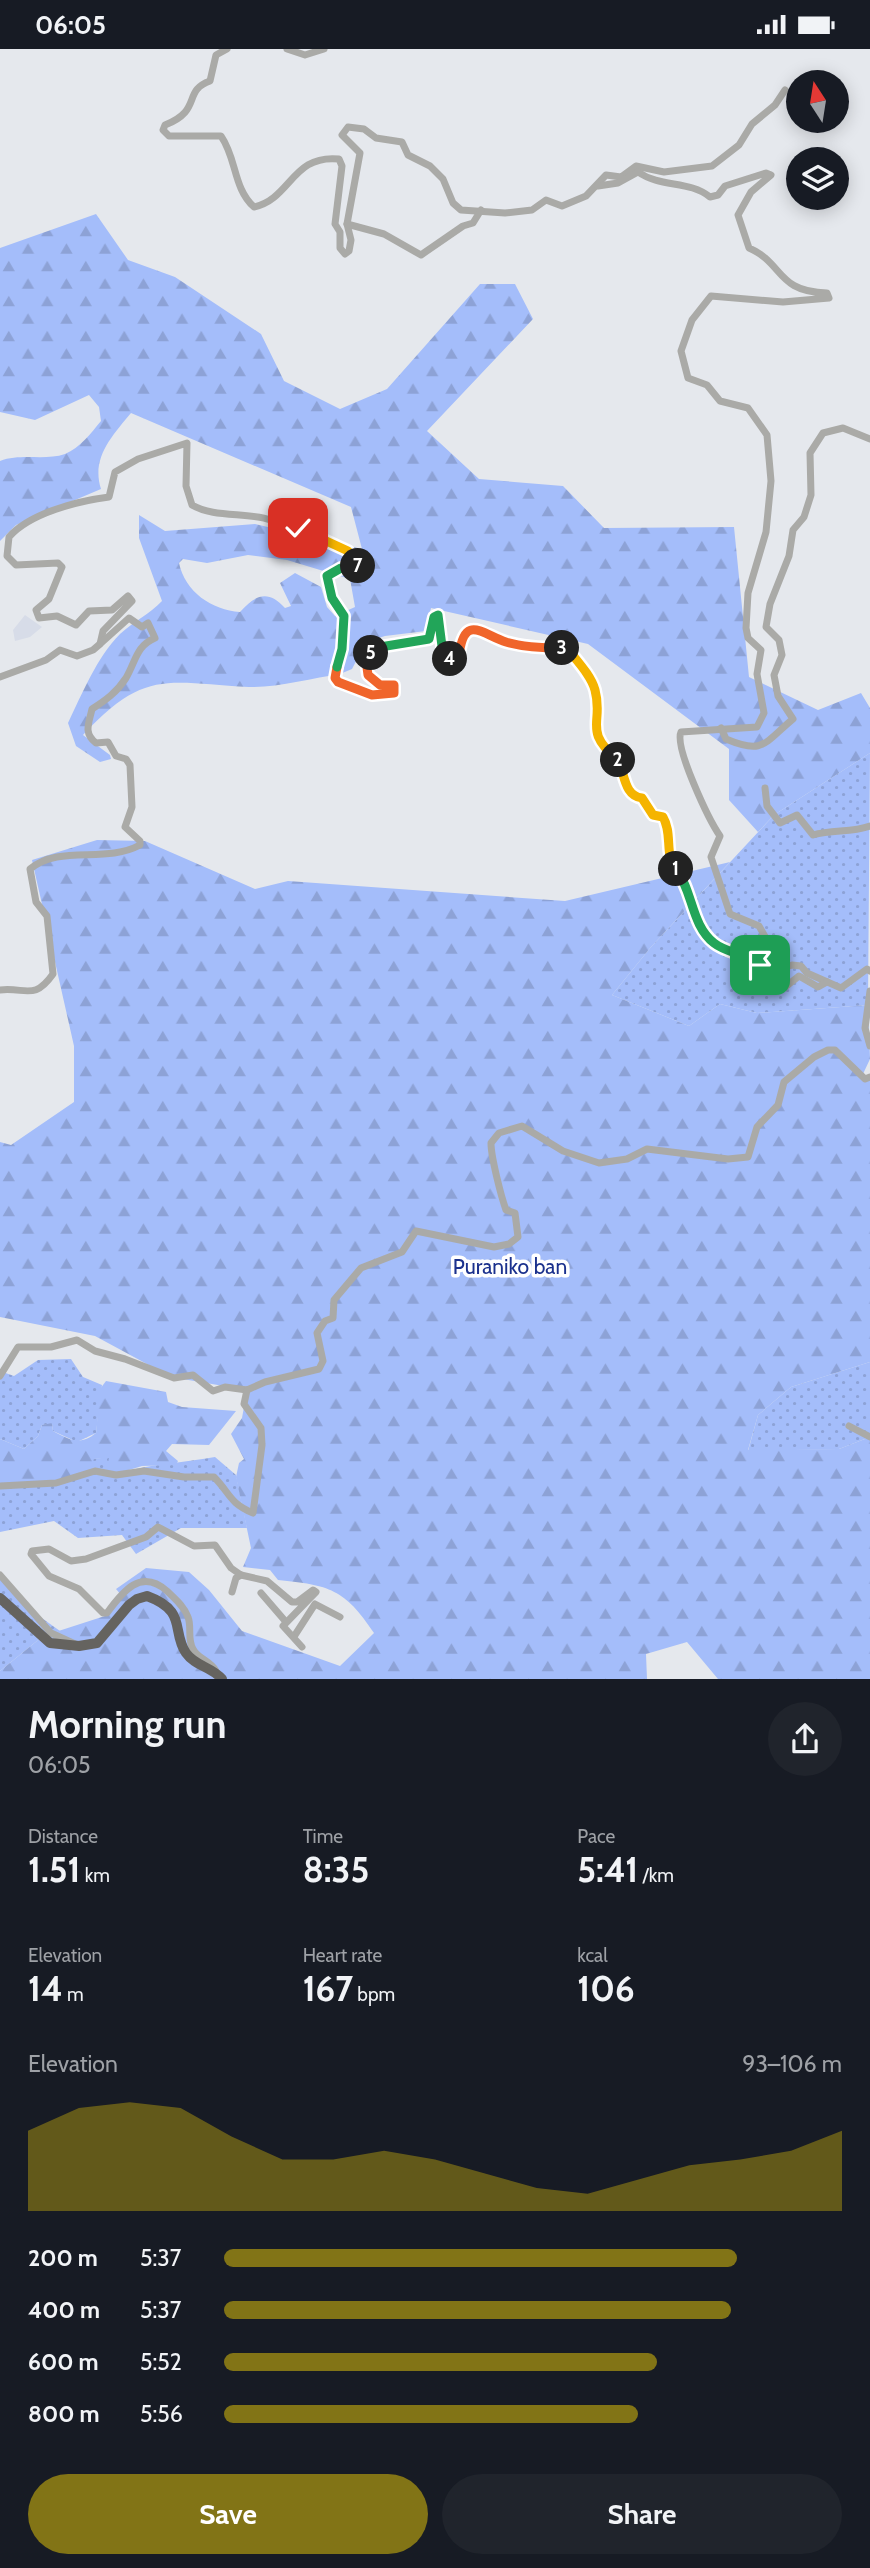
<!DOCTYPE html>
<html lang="en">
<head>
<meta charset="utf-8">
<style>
	body { margin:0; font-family:Cabin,sans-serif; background:#20242c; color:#f1f3f6; height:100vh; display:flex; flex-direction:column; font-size:26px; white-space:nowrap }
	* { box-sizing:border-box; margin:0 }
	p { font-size:23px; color:#9ea1a6 }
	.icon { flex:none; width:38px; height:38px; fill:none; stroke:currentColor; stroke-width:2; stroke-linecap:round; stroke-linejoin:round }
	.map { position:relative; height:1630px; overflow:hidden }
	.details { display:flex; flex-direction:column; background:#171b24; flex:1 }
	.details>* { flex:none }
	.needle { width:46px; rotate:348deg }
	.fabs { position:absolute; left:786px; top:21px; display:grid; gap:14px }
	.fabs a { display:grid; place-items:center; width:63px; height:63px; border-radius:50%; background:#171b24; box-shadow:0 4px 18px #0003; font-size:35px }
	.pin { position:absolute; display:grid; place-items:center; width:60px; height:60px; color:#fff; margin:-30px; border-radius:14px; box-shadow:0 4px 10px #0006 }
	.km { position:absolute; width:35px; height:35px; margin:-18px; border-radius:50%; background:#222; color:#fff; font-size:19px; line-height:35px; text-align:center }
	.round { display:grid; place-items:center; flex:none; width:74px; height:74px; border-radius:37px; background:#20242c }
	.overview { display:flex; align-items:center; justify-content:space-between; height:119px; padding:0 28px }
	h1 { font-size:38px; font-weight:800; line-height:52px }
	.metrics { display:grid; grid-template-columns:repeat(3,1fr); gap:10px; height:119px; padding:7px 28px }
	.metrics div { display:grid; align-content:center }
	.metrics b { font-size:35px; font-weight:800 }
	.metrics small { font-size:19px; font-weight:400 }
	.metrics p { font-size:19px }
	.chart { height:196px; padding:14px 28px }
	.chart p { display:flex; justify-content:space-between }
	.chart svg { width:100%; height:126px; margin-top:7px; fill:#827416; opacity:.7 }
	.primary-button { display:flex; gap:14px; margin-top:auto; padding:14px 28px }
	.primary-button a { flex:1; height:80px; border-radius:42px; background:#827416; color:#fff; font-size:28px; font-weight:800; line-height:80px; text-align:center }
	.primary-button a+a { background:#20242c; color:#f1f3f6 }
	ul { padding:0 28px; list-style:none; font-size:23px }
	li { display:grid; grid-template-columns:112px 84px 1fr; align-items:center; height:52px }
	li i { height:18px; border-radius:9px; background:#827416 }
	.status { display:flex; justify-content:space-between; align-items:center; height:49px; padding:0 35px; background:#171b24; direction:ltr }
	.status svg { height:19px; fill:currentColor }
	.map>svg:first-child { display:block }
</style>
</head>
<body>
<div class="status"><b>06:05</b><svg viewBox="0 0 49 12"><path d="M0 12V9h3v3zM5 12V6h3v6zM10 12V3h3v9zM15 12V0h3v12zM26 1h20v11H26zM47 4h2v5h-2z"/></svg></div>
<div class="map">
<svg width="870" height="1630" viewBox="0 0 870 1630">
	<defs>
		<pattern id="green-dots" width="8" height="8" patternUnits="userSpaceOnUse" patternTransform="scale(1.75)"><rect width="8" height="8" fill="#a4bdfa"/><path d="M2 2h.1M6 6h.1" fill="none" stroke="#8da2d6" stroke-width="1.8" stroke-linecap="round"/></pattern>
		<pattern id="forest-firs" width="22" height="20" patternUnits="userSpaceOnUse" patternTransform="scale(1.75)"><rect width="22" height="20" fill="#a4bdfa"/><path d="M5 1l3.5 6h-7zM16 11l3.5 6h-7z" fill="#8da2d6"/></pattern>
	</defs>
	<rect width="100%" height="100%" fill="#e5e8ed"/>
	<path fill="#d7dce8" d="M 25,566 L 42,578 L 30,588 L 15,592 L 13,581 Z"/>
	<g fill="url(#green-dots)">
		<path d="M 870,704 L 868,956 L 757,964 L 720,955 L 689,977 L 612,946 L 651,898 L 774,766 Z"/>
		<path d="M 71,1310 L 83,1328 L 102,1336 L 96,1384 L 77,1393 L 53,1382 L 52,1375 L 42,1376 L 38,1387 L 24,1400 L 0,1390 L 0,1322 L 14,1327 L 38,1311 Z"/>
		<path d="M 870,1313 L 870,1388 L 839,1400 L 748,1402 L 758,1366 L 791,1338 Z"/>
		<path d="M 110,1408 L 116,1425 C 148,1415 182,1414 215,1408 L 236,1426 L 247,1479 L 181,1479 L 136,1505 L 122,1486 L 78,1489 L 54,1472 L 0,1483 L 0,1435 L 93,1410 Z"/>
		<path d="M 0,1529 L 25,1557 L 60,1582 L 43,1587 L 0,1622 Z"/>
	</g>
	<g fill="url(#forest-firs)" fill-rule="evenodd">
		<path d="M 96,165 L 128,211 L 175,228 L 261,285 L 284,332 L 340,360 L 387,340 L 480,235 L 515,235 L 533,270 L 427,382 L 479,430 L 563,437 L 604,479 L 734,478 L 749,628 L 818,661 L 861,644 L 870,659 L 870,704 L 774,766 L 758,783 L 729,751 L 729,700 L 588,595 L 431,559 L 426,582 L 385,587 L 366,593 L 352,620 L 340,625 C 313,629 276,639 249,638 C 168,634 145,619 83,686 L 110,706 L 111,710 L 100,713 L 76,697 L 68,674 C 82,645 97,608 120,585 C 134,572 150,565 162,552 L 139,489 L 139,466 L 165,482 L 255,475 L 362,500 L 351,458 L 131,364 C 112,387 91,409 101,440 L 16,476 L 0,492 L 0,412 C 21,404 45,412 65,405 C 80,399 91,384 101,372 L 99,358 L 89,346 L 35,371 L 0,363 L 0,199 ZM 248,506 L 287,511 L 350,530 L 355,558 L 335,567 L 327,558 L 321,538 L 295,524 L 280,534 L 291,557 L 285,559 C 268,540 255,546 240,563 C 212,561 185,543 179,514 L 183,510 L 207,514 Z"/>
		<path d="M 97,791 L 145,792 L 255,840 L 288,832 L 565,852 L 730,813 L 651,898 L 612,946 L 689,977 L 720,955 L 757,964 L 868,956 L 870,1010 L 863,1025 L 870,1028 L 870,1313 L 791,1338 L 758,1366 L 748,1401 L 839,1400 L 870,1388 L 870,1630 L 718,1630 L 687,1593 L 646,1605 L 647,1630 L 0,1630 L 0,1622 L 43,1587 L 108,1566 L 122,1547 L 116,1540 L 146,1519 L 189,1523 L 209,1541 L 242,1582 L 340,1617 L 374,1584 C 345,1540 329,1536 278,1531 L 270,1521 L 243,1518 L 251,1499 L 236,1428 L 239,1414 L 244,1410 L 231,1385 L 242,1369 L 247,1341 L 171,1328 L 95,1287 L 0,1268 L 0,1093 L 11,1096 L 74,1053 L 74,997 L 32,811 Z"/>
		<path d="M 106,1332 L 166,1343 L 168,1353 L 182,1358 L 236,1362 L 209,1396 L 172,1395 L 166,1402 L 178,1412 L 176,1416 L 142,1417 L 116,1425 L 107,1420 L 109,1409 L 94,1410 L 88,1422 L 68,1431 L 0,1435 L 0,1390 L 24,1400 L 38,1387 L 42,1376 L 52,1374 L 53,1382 C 70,1391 80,1397 96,1384 L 100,1340 Z"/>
	</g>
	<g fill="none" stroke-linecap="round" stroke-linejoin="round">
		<g stroke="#aaaaa7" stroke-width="7">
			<path d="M 227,0 L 216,6 L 210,32 C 182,42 203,61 165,76 L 163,81 L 169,87 L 221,87 C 237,110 233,139 254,158 C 291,150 292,105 339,110 L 342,117 L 335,175 L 340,183 L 340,199 L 345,205 L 349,202 L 351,191 L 347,175 L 360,104 L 342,86 L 348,78 L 364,80 L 376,89 L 402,93 L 408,106 L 430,117 L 443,130 L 453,154 L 461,161 L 505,164 L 532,161 L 546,151 L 562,157 L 586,147 L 606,126 L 621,128 L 636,117 L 664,123 L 712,117 L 739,96 L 752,75 L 775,56 L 785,41"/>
			<path d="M 287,0 L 305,6 L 324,0"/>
			<path d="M 598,137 L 618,134 L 638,123 C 661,139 689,131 710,148 L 718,146 L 725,137 L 766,124 L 771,126 L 751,143 L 738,166 L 749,199 C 784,214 776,243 827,244 L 829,249 L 783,253 L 711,247 L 692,271 L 681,302 L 688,329 L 707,336 L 720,352 L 748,359 L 767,386 L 771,432 L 766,483 L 748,544 L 746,579 L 748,589 L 761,601 L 757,625 L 764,664 L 757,678 L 681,683 C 674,698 709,771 720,787 L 711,808 L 730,865 L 759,877 L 783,919 L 792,916 L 801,917 L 807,924 L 841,939 L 867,920 L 870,922"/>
			<path d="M 347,175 L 384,185 L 421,206 L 463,177 L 473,174 L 481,161"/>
			<path d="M 0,628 L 46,611 L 60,601 L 77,607 L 93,601 L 100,595 L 103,582 L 132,552 L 128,547 L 112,561 L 89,562 L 76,576 L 57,567 L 39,569 L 36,561 L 49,550 L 62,518 L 58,514 L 16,516 L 7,507 L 9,488 C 30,464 78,452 109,448 L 115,423 L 138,410 L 187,394 L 186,437 L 192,456 C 219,472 264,459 286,480 L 298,479 L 348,502 L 359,518 L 356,522 L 341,518 L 327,527 L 332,549 L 344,567 L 342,600 L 335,625 L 338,633 L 372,646 L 394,644 L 394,636 L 380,636 L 368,626 L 366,611 L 375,599 L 429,590 L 434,568 L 438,566 L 443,605 L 452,611 L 459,607 C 464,563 483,586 505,593 C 524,599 548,599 567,599 C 576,610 587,623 593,635 C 606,661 582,689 617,710 L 627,740 L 635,748 L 642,749 L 653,766 L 663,768 L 669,778 L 671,815 L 680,826 L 697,871 L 715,895 L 751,909 L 778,937 L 784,939 L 799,927 L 818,938 L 827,933"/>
			<path d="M 721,679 L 726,690 C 764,706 764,694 793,670 L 778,647 L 774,626 L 782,606 L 779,591 L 766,578 L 770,555 L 789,507 L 793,481 L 804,468 L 811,446 L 810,404 L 823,384 L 843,379 L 870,390"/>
			<path d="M 765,739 L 767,757 L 780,774 L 797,766 L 813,786 C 833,780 851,784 870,777"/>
			<path d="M 0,941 C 26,938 34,952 53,925 L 47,867 L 36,853 L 30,820 C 60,795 105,815 140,796 L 140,792 L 125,778 L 132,758 L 130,716 L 126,710 L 116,707 L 108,693 L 96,694 C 83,684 89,674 92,660 C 106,651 117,643 126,629 C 136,612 136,597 155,589 L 148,574 L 142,578 L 129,569 L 100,595"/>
			<path d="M 870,942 L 865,979 L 870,997"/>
			<path d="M 0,1327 L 18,1298 L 51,1298 L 77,1291 L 95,1302 L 125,1310 L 174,1329 L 193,1326 L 213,1342 L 225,1338 L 247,1341"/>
			<path d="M 247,1341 L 265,1333 L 319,1320 L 323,1312 L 317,1284 L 325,1272 L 333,1269 L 334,1251 L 361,1219 L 402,1203 L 416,1182 L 494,1198 L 509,1195 L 518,1188 L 515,1164 L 506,1161 C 501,1147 491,1108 491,1094 L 499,1084 L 522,1077 L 563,1102 L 599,1114 L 627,1110 L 647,1100 L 728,1110 L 748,1108 L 757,1078 L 778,1056 L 784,1033 L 814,1008 L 828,1001 L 835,1001 L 865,1030 L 870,1028"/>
			<path d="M 849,1377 L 870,1388"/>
			<path d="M 0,1437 L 56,1434 L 95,1422 L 116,1426 L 144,1422 L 184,1428 L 214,1428 C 230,1444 229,1454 253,1464 L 262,1396 L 261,1379 L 244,1355 L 247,1341"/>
			<path d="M 0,1526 L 51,1584 L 75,1595"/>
			<path d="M 232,1543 L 236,1529 L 241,1526"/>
			<path d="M 261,1544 L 286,1573"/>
			<path d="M 295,1586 L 315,1555 L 340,1568"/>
			<path d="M 216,1622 C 211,1612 198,1610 193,1600 C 187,1590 192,1578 188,1568 C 184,1557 175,1550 167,1542 C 141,1519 123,1542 107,1564 L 103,1564 L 79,1540 L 49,1527 L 31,1505 L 32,1502 L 49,1500 L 71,1512 L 86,1510 L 146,1488 L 158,1478 L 194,1497 L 215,1496 L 231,1519 L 241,1526 L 267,1532 L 292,1553 L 297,1553 L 313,1541 L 316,1543 L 283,1577 L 302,1598"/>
		</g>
		<path stroke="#65635f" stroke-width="10" d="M 0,1549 L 50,1594 L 79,1597 L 97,1594 L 129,1556 L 137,1550 L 147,1547 C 188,1562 171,1582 186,1604 C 195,1617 212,1618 222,1630"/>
	</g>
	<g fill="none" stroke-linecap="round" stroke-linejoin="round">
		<defs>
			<path id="split-1" d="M 676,820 C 693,842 691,876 714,894 C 725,903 745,905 760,916"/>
			<path id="split-2" d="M 618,711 C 625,725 624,747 642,749 L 653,766 L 663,768 C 673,785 664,806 676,820"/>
			<path id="split-3" d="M 562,599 L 567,599 C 576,611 591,626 595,641 C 604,674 582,681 618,711"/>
			<path id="split-4" d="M 450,610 L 459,607 C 464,563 483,586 506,593 C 523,598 544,599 562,599"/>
			<path id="split-5" d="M 371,604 L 374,599 L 429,590 L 434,568 L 438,566 L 443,605 L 450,610"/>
			<path id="split-6" d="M 337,618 L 335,629 L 338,633 L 372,646 L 394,644 L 394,636 L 380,636 L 368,626 L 366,611 L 371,604"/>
			<path id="split-7" d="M 337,618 L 342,600 L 344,567 L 332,549 L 327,527 L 341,519 L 356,522 L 358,517"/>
			<path id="split-8" d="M 298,479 L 348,502 L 358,517"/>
		</defs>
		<use href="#split-1" stroke="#fff" stroke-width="14"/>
		<use href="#split-2" stroke="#fff" stroke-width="14"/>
		<use href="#split-3" stroke="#fff" stroke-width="14"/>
		<use href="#split-4" stroke="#fff" stroke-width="14"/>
		<use href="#split-5" stroke="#fff" stroke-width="14"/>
		<use href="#split-6" stroke="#fff" stroke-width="14"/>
		<use href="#split-7" stroke="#fff" stroke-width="14"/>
		<use href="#split-8" stroke="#fff" stroke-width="14"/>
		<use href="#split-1" stroke="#22a559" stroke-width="9"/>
		<use href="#split-2" stroke="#f5b400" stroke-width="9"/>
		<use href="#split-3" stroke="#f5b400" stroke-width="9"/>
		<use href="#split-4" stroke="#f0652b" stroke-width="9"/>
		<use href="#split-5" stroke="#22a559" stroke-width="9"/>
		<use href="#split-6" stroke="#f0652b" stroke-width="9"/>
		<use href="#split-7" stroke="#22a559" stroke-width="9"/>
		<use href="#split-8" stroke="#f5b400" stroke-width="9"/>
	</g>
	<g text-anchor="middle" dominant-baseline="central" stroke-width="7" stroke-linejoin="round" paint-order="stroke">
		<g font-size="21" fill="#1b318d" stroke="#fff">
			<text x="510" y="1217">Puraniko ban</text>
		</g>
	</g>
</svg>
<div class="fabs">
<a><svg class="needle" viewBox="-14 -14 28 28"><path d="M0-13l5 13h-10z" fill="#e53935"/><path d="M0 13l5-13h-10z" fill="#9ea1a6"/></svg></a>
<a><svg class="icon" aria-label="layers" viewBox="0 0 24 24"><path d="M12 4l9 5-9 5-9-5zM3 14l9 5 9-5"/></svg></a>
</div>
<div class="pin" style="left:760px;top:916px;background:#1e9e55"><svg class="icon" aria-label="arrive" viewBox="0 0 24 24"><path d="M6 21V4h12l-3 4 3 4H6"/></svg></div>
<div class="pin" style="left:298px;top:479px;background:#d93025"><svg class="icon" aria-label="check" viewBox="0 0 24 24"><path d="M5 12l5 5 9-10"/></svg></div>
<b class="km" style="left:676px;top:820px">1</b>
<b class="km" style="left:618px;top:711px">2</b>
<b class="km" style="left:562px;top:599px">3</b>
<b class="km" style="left:450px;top:610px">4</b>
<b class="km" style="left:371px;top:604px">5</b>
<b class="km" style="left:358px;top:517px">7</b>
</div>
<section class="details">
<div class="overview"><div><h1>Morning run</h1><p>06:05</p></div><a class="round"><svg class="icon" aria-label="share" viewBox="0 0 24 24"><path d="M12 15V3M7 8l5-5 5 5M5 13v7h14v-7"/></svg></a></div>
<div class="metrics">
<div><p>Distance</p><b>1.51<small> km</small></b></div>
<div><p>Time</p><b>8:35</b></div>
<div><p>Pace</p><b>5:41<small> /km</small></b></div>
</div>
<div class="metrics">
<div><p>Elevation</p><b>14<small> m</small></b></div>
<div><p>Heart rate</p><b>167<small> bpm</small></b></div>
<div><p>kcal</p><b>106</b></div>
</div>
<div class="chart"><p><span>Elevation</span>93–106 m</p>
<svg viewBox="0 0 160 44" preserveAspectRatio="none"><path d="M0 44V16L10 8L20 6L30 8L40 18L50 26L60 26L70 23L80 26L90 31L100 36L110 38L120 33L130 28L140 26L150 23L160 16V44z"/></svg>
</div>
<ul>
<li><b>200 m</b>5:37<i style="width:83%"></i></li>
<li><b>400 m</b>5:37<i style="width:82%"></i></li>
<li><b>600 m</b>5:52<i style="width:70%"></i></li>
<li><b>800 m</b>5:56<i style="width:67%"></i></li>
</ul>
<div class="primary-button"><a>Save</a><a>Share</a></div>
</section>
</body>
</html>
